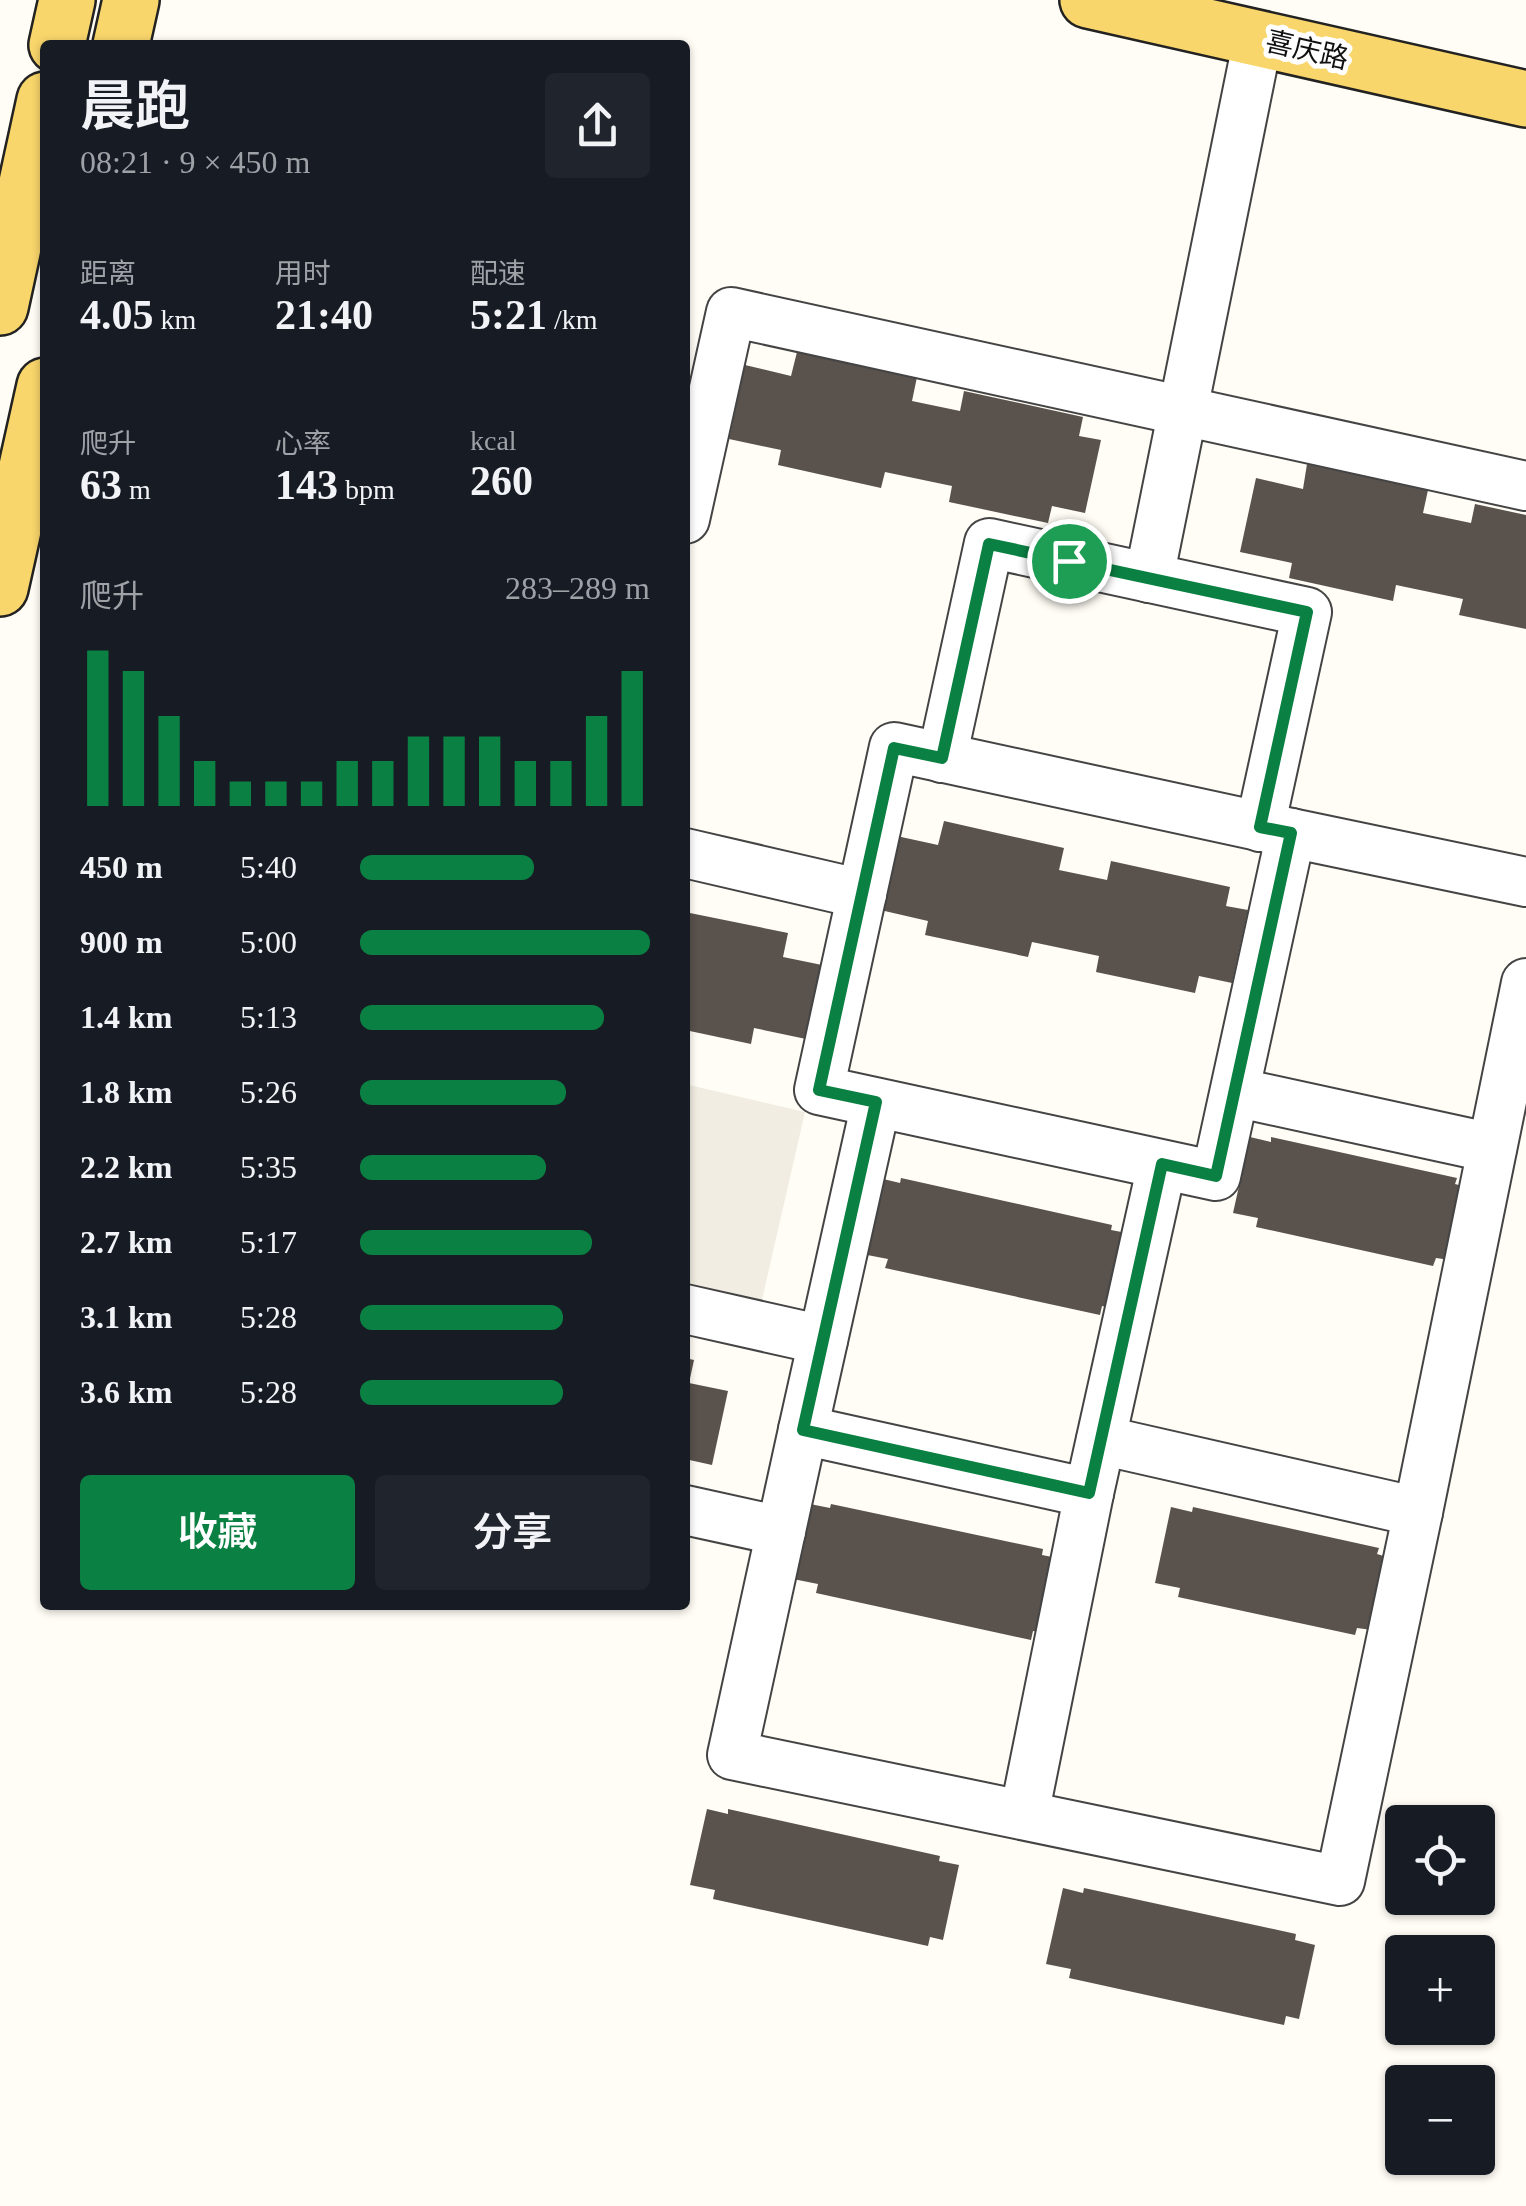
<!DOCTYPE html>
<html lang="zh">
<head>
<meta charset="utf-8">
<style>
	body { margin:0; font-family:"Times New Roman","Noto Sans SC",serif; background:#20242c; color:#f1f3f6; height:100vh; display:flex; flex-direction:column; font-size:38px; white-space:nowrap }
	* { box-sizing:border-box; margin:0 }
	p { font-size:32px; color:#9ea1a6 }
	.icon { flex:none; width:55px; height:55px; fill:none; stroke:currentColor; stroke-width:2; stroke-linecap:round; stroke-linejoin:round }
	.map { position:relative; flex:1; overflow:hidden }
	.details { position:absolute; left:40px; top:40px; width:650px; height:1570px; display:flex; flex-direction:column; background:#171b24; border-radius:10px; box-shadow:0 2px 8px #0004 }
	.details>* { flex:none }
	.controls { position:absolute; left:1385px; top:1805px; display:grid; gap:20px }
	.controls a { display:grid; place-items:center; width:110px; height:110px; border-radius:10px; background:#171b24; box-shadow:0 2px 8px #0004; font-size:50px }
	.pin { position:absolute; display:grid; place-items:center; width:85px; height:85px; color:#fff; margin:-42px; border:5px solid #fff; border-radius:50%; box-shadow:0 2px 10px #0007 }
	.round { display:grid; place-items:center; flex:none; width:105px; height:105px; border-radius:10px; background:#20242c }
	.headline { display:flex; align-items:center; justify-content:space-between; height:170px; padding:0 40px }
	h1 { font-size:55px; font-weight:600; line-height:75px }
	.stats { display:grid; grid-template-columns:repeat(3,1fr); gap:15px; height:170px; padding:10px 40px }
	.stats div { display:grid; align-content:center }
	.stats b { font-size:42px; font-weight:600 }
	.stats small { font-size:28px; font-weight:400 }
	.stats p { font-size:28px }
	.chart { height:280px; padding:20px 40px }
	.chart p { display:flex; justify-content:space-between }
	.chart svg { width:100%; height:180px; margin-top:10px; stroke:#0b8043; stroke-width:6 }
	.cta { display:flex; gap:20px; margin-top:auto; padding:20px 40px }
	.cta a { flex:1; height:115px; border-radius:10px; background:#0b8043; color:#fff; font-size:40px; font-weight:600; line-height:115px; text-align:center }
	.cta a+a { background:#20242c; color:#f1f3f6 }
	ul { padding:0 40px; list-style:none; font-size:32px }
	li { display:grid; grid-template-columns:160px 120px 1fr; align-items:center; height:75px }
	li i { height:25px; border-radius:12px; background:#0b8043 }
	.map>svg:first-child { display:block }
</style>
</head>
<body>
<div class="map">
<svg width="1526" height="2206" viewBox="0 0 1526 2206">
	<rect width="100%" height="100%" fill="#fffdf5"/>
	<path fill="#f1ede2" d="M 685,1084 L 805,1112 L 761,1304 L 685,1287 Z"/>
	<g fill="#5a524d">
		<path d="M 797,352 L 917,377 L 912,401 L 960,411 L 964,391 L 1083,417 L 1079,436 L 1101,440 L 1085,513 L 1052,506 L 1048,523 L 949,502 L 952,486 L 885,472 L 881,488 L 778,465 L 781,450 L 729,439 L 745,365 L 791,376 Z"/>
		<path d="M 1307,464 L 1428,490 L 1423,513 L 1471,523 L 1475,504 L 1526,515 L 1526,629 L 1459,615 L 1463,599 L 1396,585 L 1393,601 L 1289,578 L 1292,563 L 1240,552 L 1256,478 L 1303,489 Z"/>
		<path d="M 944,821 L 1064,848 L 1059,870 L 1107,880 L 1111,861 L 1230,887 L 1226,906 L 1248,910 L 1232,983 L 1199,976 L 1195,993 L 1096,972 L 1099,956 L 1032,942 L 1028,957 L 925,935 L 928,921 L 876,909 L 892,835 L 938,845 Z"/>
		<path d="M 685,912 L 788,933 L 783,957 L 822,965 L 806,1039 L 754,1028 L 751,1044 L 685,1030 Z"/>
		<path d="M 1250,1137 L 1271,1142 L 1271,1137 L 1457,1178 L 1455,1184 L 1466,1187 L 1450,1260 L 1436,1258 L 1433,1266 L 1256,1227 L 1258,1218 L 1233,1213 Z"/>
		<path d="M 879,1178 L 900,1183 L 901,1178 L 1112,1225 L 1111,1230 L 1132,1234 L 1115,1309 L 1102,1306 L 1100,1315 L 885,1268 L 888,1259 L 862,1254 Z"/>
		<path d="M 685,1358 L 694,1360 L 689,1383 L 728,1391 L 712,1465 L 685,1459 Z"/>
		<path d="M 810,1504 L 830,1508 L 831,1504 L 1043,1549 L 1042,1555 L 1062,1559 L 1046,1634 L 1033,1631 L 1031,1640 L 816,1593 L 818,1584 L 793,1579 Z"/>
		<path d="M 1171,1507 L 1192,1512 L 1193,1507 L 1379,1548 L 1377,1554 L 1387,1557 L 1372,1630 L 1357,1628 L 1355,1635 L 1178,1597 L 1180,1588 L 1155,1583 Z"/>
		<path d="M 707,1809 L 728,1814 L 728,1809 L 940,1856 L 939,1861 L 959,1865 L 943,1940 L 930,1937 L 928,1946 L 713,1899 L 715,1890 L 690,1885 Z"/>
		<path d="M 1063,1888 L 1083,1893 L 1084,1888 L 1296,1934 L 1295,1940 L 1315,1945 L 1299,2019 L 1286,2016 L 1284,2025 L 1069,1978 L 1071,1969 L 1046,1964 Z"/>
	</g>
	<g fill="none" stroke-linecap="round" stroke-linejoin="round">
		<defs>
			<g id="minor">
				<path d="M 685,519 L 731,312 L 1526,486"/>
				<path d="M 1149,578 L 1258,39"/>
				<path d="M 894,747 L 1291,833 L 1216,1176 L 819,1090 Z"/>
				<path d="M 942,758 L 989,543 L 1307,612 L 1260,827"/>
				<path d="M 1291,833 L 1526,882"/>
				<path d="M 685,853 L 862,894"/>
				<path d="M 1235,1092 L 1492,1148"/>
				<path d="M 876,1103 L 803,1430 L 1089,1493 L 1162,1165"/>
				<path d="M 685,1309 L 823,1340"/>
				<path d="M 803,1430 L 732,1755 L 1340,1881 L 1418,1512 L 1101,1440"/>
				<path d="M 685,1510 L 781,1531"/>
				<path d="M 1418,1512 L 1526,983"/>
				<path d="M 1024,1815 L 1089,1493"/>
			</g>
			<g id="major">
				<path d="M 1088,0 L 1526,99"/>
				<path d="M 57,45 L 67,0"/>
				<path d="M 121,45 L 131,0"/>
				<path d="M 0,307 L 45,100"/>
				<path d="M 0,588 L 45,386"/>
			</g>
		</defs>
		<use href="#minor" stroke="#444" stroke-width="52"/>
		<use href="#major" stroke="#222" stroke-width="60"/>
		<use href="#minor" stroke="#fff" stroke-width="48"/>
		<use href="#major" stroke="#f9d66b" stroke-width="55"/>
	</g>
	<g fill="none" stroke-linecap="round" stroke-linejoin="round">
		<defs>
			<path id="route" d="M 989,544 L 1307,612 L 1260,827 L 1291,833 L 1216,1176 L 1162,1164 L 1089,1493 L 803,1430 L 876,1102 L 819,1090 L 894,748 L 942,758 Z"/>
		</defs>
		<use href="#route" stroke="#fff" stroke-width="20"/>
		<use href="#route" stroke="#0b8043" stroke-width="12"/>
	</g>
	<g text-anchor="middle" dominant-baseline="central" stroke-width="10" stroke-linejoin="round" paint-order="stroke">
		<g font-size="28" fill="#111" stroke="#fff">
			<text transform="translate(1307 50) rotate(13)">喜庆路</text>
		</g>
	</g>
</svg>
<div class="controls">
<a><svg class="icon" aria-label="locate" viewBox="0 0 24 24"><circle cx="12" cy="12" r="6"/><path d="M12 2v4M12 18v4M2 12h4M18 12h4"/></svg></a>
<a>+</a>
<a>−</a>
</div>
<div class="pin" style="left:1069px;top:561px;background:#1e9e55"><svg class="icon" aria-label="arrive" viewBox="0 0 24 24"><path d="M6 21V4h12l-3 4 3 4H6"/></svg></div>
<section class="details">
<div class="headline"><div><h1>晨跑</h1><p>08:21 · 9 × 450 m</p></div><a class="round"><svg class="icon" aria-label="share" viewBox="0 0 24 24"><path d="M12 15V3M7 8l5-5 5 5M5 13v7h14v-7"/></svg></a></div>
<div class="stats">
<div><p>距离</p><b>4.05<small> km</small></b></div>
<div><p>用时</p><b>21:40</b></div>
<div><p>配速</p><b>5:21<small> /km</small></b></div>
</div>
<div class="stats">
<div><p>爬升</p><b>63<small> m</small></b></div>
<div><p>心率</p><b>143<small> bpm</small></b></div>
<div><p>kcal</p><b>260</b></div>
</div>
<div class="chart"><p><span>爬升</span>283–289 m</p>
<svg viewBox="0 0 160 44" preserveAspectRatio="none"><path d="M5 44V6M15 44V11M25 44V22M35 44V33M45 44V38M55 44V38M65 44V38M75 44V33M85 44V33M95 44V27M105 44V27M115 44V27M125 44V33M135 44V33M145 44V22M155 44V11"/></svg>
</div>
<ul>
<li><b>450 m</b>5:40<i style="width:60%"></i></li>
<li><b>900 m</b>5:00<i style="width:100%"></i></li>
<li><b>1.4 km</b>5:13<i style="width:84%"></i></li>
<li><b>1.8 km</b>5:26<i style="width:71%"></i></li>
<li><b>2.2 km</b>5:35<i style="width:64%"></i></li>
<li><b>2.7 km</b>5:17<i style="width:80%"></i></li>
<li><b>3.1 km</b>5:28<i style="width:70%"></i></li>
<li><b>3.6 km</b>5:28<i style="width:70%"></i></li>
</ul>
<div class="cta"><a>收藏</a><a>分享</a></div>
</section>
</div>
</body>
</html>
